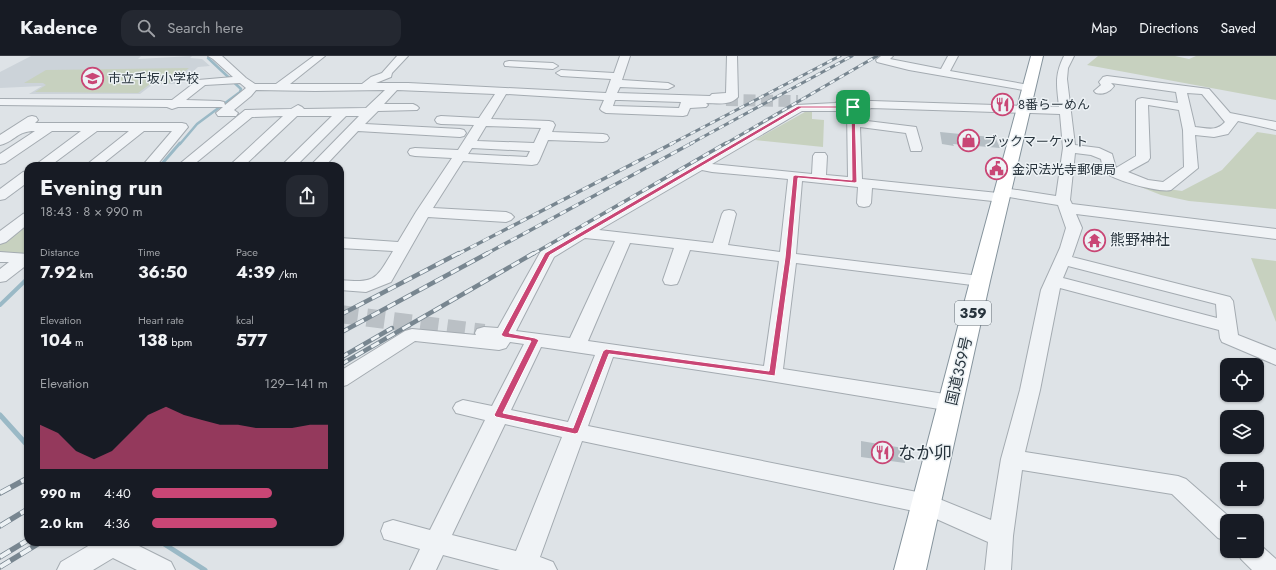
<!DOCTYPE html>
<html lang="en">
<head>
<meta charset="utf-8">
<style>
	body { margin:0; font-family:Jost,"Noto Sans JP",sans-serif; background:#242831; color:#f1f3f6; height:100vh; display:flex; flex-direction:column; font-size:15px; white-space:nowrap }
	* { box-sizing:border-box; margin:0 }
	p { font-size:13px; color:#9ea1a6 }
	.icon { flex:none; width:22px; height:22px; fill:none; stroke:currentColor; stroke-width:2; stroke-linecap:round; stroke-linejoin:round }
	.map { position:relative; flex:1; overflow:hidden }
	.drawer { position:absolute; left:24px; top:106px; width:320px; height:384px; display:flex; flex-direction:column; background:#171b24; border-radius:12px; box-shadow:0 1px 3px #0004 }
	.drawer>* { flex:none }
	.tools { position:absolute; left:1220px; top:302px; display:grid; gap:8px }
	.tools a { display:grid; place-items:center; width:44px; height:44px; border-radius:8px; background:#171b24; box-shadow:0 1px 3px #0004; font-size:20px }
	.pin { position:absolute; display:grid; place-items:center; width:34px; height:34px; color:#fff; margin:-17px; border-radius:8px; box-shadow:0 2px 6px #0006 }
	.round { display:grid; place-items:center; flex:none; width:42px; height:42px; border-radius:12px; background:#242831 }
	.summary { display:flex; align-items:center; justify-content:space-between; height:68px; padding:0 16px }
	h1 { font-size:22px; font-weight:700; line-height:30px }
	.metrics { display:grid; grid-template-columns:repeat(3,1fr); gap:6px; height:68px; padding:4px 16px }
	.metrics div { display:grid; align-content:center }
	.metrics b { font-size:17px; font-weight:700 }
	.metrics small { font-size:11px; font-weight:400 }
	.metrics p { font-size:11px }
	.chart { height:112px; padding:8px 16px }
	.chart p { display:flex; justify-content:space-between }
	.chart svg { width:100%; height:72px; margin-top:4px; fill:#c94675; opacity:.7 }
	ul { padding:0 16px; list-style:none; font-size:13px }
	li { display:grid; grid-template-columns:64px 48px 1fr; align-items:center; height:30px }
	li i { height:10px; border-radius:5px; background:#c94675 }
	header { display:flex; align-items:center; gap:24px; box-sizing:border-box; height:56px; padding:0 20px; background:#171b24; border-bottom:1px solid #363941 }
	header strong { font-size:19px }
	nav { display:flex; gap:22px; margin-inline-start:auto; font-size:14px }
	.search { width:280px; height:36px; background:#242831; display:flex; align-items:center; gap:10px; box-sizing:border-box; padding:0 14px; border-radius:12px; color:#9ea1a6; font-size:15px }
	.map>svg:first-child { display:block }
</style>
</head>
<body>
<header>
<strong>Kadence</strong>
<div class="search"><svg class="icon" aria-label="search" viewBox="0 0 24 24"><circle cx="10" cy="10" r="6"/><path d="M15 15l6 6"/></svg>Search here</div>
<nav><a>Map</a><a>Directions</a><a>Saved</a></nav>
</header>
<div class="map">
<svg width="1276" height="514" viewBox="0 0 1276 514">
	<rect width="100%" height="100%" fill="#dee3e7"/>
	<path fill="#ccd3d9" d="M 31,0 L 141,0 L 138,3 L 192,0 L 190,2 L 202,3 L 210,10 L 198,11 L 179,28 L 153,28 L 140,38 L 29,38 L 42,30 L 0,32 L 0,16 Z"/>
	<g fill="#c7d1bf">
		<path d="M 1098,0 L 1175,0 L 1189,3 L 1196,0 L 1276,0 L 1276,44 L 1087,9 Z"/>
		<path d="M 189,12 L 170,27 L 150,28 L 138,37 L 35,36 L 46,29 L 43,27 L 24,27 L 46,14 Z"/>
		<path d="M 812,52 L 812,63 L 824,64 L 823,91 L 755,84 Z"/>
		<path d="M 1257,76 L 1276,79 L 1276,153 L 1189,145 L 1161,139 L 1133,128 L 1182,135 L 1222,114 Z"/>
		<path d="M 22,168 L 28,168 L 28,199 L 0,199 L 0,186 Z"/>
		<path d="M 1251,202 L 1276,205 L 1276,266 Z"/>
	</g>
	<g fill="none" stroke-linecap="round" stroke-linejoin="round">
		<path stroke="#9ab9c6" stroke-width="2.5" d="M 180,88 L 197,68 L 240,36 L 241,33 L 208,2"/>
		<path stroke="#9ab9c6" stroke-width="3" d="M 160,110 L 180,87"/>
		<path stroke="#9ab9c6" stroke-width="4" d="M 0,249 L 28,222"/>
		<g stroke="#9ab9c6" stroke-width="5">
			<path d="M 0,359 L 28,390"/>
			<path d="M 161,486 L 205,514"/>
		</g>
	</g>
	<g fill="#b5bec4">
		<path d="M 940,76 L 991,81 L 996,83 L 1000,92 L 953,88 L 954,90 L 942,88 Z"/>
		<path d="M 861,385 L 903,392 L 905,407 L 861,401 Z"/>
	</g>
	<g fill="none" stroke-linecap="round" stroke-linejoin="round">
		<path stroke="#bac0c5" stroke-width="12" stroke-dasharray="12 5.5" stroke-linecap="butt" d="M 726,44 L 798,45"/>
		<path stroke="#bac0c5" stroke-width="18" stroke-dasharray="18 9" stroke-linecap="butt" d="M 340,258 L 484,277"/>
		<defs>
			<g id="minor">
				<path d="M 208,0 L 222,0 L 246,22 L 255,28 L 276,28 L 314,0 L 325,0 L 290,28 L 362,28 L 371,21 L 382,17 L 397,0 L 408,0 L 392,17 L 391,21 L 376,27 L 408,27 L 606,37 L 611,23 L 561,20 L 556,17 L 561,14 L 614,17 L 620,0 L 630,0 L 622,24 L 668,27 L 674,30 L 668,33 L 620,31 L 617,37 L 710,40 L 712,38 L 726,37 L 727,0 L 737,0 L 738,41 C 730,50 717,47 706,47 L 708,49 L 706,51 L 690,52 L 687,59 L 683,60 L 606,57 L 602,55 L 600,53 L 604,44 L 506,38 L 491,63 L 549,65 L 553,66 L 555,69 L 552,76 L 603,78 L 607,79 L 609,82 L 607,85 L 603,86 L 548,84 L 539,105 L 537,108 L 532,109 L 463,105 L 433,152 L 506,156 L 511,158 L 514,161 L 511,164 L 506,166 L 428,161 L 391,226 L 366,236 L 340,234 L 340,224 C 375,227 375,225 393,195 L 340,192 L 340,182 L 398,186 L 416,156 L 452,102 L 415,100 L 410,99 L 408,96 L 410,93 L 415,92 L 458,94 L 474,69 L 441,68 L 437,67 L 435,64 L 437,61 L 441,60 L 479,62 L 495,38 L 397,34 L 384,48 L 413,48 L 417,50 L 419,52 L 417,54 L 378,55 L 365,68 L 460,73 L 464,74 L 466,77 L 464,80 L 460,81 L 358,75 L 325,110 L 310,110 L 359,60 L 346,60 L 296,110 L 281,110 L 332,60 L 297,60 L 244,110 L 229,110 L 283,60 L 252,61 L 192,110 L 177,110 L 245,54 L 291,53 L 298,49 L 302,51 L 304,53 L 366,52 L 385,34 L 315,35 L 256,34 L 251,40 L 234,54 L 238,57 L 236,60 L 218,60 L 216,57 L 223,51 L 178,51 L 172,53 L 167,51 L 0,49 L 0,43 L 172,44 L 198,24 L 233,21 L 213,3 ZM 240,27 L 246,32 L 225,49 L 224,46 L 220,45 L 186,44 L 205,29 ZM 615,44 L 620,44 L 681,46 L 679,52 L 613,50 ZM 486,70 L 541,72 L 534,87 L 477,85 ZM 472,92 L 530,95 L 527,101 L 468,98 Z"/>
				<path d="M 881,0 L 893,0 L 890,3 L 941,13 L 948,0 L 958,0 L 950,15 L 1029,29 L 1035,32 L 1029,35 L 909,14 L 877,6 L 876,4 Z"/>
				<path d="M 1064,0 L 1074,0 L 1068,12 L 1067,23 L 1075,89 L 1099,92 L 1112,98 L 1116,112 L 1136,100 L 1136,45 L 1138,43 L 1142,42 L 1178,47 L 1176,36 L 1111,27 L 1114,30 C 1110,36 1103,39 1096,37 L 1094,35 L 1101,29 L 1099,26 L 1103,21 L 1107,20 L 1209,33 L 1230,57 L 1276,66 L 1276,74 L 1238,65 L 1228,78 L 1214,81 L 1195,79 L 1198,112 L 1171,134 C 1160,137 1111,124 1104,115 C 1102,112 1102,107 1101,103 L 1091,99 L 1075,97 L 1070,144 L 1072,148 L 1276,173 L 1276,183 L 1076,158 L 1082,172 L 1072,201 L 1230,241 L 1233,245 L 1238,279 L 1276,294 L 1276,309 L 1222,286 L 1220,282 L 1219,274 L 1060,232 L 1040,334 L 1025,396 L 1178,420 L 1186,423 L 1234,465 L 1227,465 L 1227,485 L 1218,482 L 1172,438 L 1022,414 L 1013,480 L 1011,514 L 985,514 L 988,486 L 923,457 L 582,385 L 540,501 L 553,506 L 557,514 L 500,514 L 443,499 L 436,514 L 410,514 L 420,493 L 384,483 L 381,475 L 384,467 L 393,464 L 430,474 L 485,364 L 456,357 L 453,352 L 456,347 L 463,344 L 492,350 L 524,288 L 510,286 L 506,292 L 499,294 L 415,285 L 347,329 L 340,331 L 340,315 L 405,275 L 412,273 L 476,279 L 475,277 L 477,273 L 484,271 L 498,272 L 541,195 L 796,49 L 836,47 L 837,45 L 841,44 L 1059,51 C 1057,30 1054,20 1064,0 ZM 1187,37 L 1202,38 L 1225,66 C 1216,76 1207,72 1195,71 ZM 1148,49 L 1179,54 L 1183,74 L 1184,111 L 1163,126 L 1148,124 L 1128,116 L 1148,105 L 1150,102 ZM 871,52 L 1060,58 L 1063,92 L 1056,140 L 1004,132 L 999,133 L 998,137 L 862,123 L 860,71 L 906,77 L 911,95 L 921,95 L 922,92 L 916,71 L 859,64 L 859,55 L 866,55 ZM 802,55 L 847,55 L 848,121 L 826,119 L 827,100 L 825,97 L 815,97 L 813,100 L 812,118 L 712,108 ZM 702,114 L 712,116 L 788,123 L 780,196 L 728,189 L 736,158 L 734,155 L 729,154 L 724,155 L 722,158 L 713,187 L 599,174 ZM 802,125 L 858,131 L 857,147 L 859,150 L 864,151 L 869,150 L 871,147 L 872,132 L 1002,146 L 1007,145 L 1009,141 L 1058,149 L 1066,172 L 1060,192 L 1041,234 L 1020,334 L 1001,403 L 991,464 L 927,438 L 588,370 L 613,301 L 764,324 L 951,355 L 958,352 L 961,347 L 958,342 L 951,339 L 783,313 L 796,207 L 980,230 L 986,229 L 989,225 L 986,221 L 980,220 L 796,198 ZM 585,182 L 615,185 L 570,282 L 516,275 L 554,201 ZM 630,187 L 674,192 L 663,224 L 665,228 L 671,229 L 677,228 L 679,224 L 690,194 L 779,205 L 764,310 L 588,285 ZM 1068,210 L 1216,248 L 1217,262 L 1063,222 ZM 541,291 L 595,299 L 568,366 L 511,354 ZM 505,368 L 562,381 L 516,495 L 452,479 Z"/>
				<path d="M 509,5 L 553,7 L 558,10 L 553,13 L 505,10 L 504,8 L 505,6 Z"/>
				<path d="M 32,60 L 36,61 L 38,64 L 35,67 L 182,67 L 186,68 L 188,71 L 156,110 L 142,110 L 172,75 L 144,75 L 100,110 L 85,110 L 129,75 L 97,75 L 50,110 L 34,110 L 81,75 L 52,75 L 5,107 L 0,108 L 0,98 L 35,75 C 16,75 16,85 0,89 L 0,79 L 28,61 Z"/>
				<path d="M 28,115 L 28,126 L 5,143 L 0,144 L 0,133 L 23,116 Z"/>
				<path d="M 28,156 L 28,168 L 6,186 L 0,188 L 0,175 L 23,158 Z"/>
				<path d="M 0,196 L 28,198 L 28,208 L 6,225 L 0,226 L 0,213 L 9,206 L 0,206 Z"/>
				<path d="M 95,486 L 131,486 L 171,506 L 175,514 L 137,514 L 113,502 L 93,514 L 57,514 L 61,506 Z"/>
				<path d="M 1257,486 L 1276,503 L 1276,514 L 1252,514 L 1241,503 L 1237,495 L 1257,495 Z"/>
			</g>
			<path id="highway" d="M 1031,0 L 1043,0 L 990,225 L 926,514 L 894,514 L 970,225 Z"/>
		</defs>
		<use href="#minor" stroke="#a4abb1" stroke-width="2"/>
		<use href="#highway" stroke="#86949d" stroke-width="2"/>
		<use href="#minor" fill="#f0f3f6" fill-rule="evenodd"/>
		<use href="#highway" fill="#fff" fill-rule="evenodd"/>
		<defs>
			<g id="rail-far3">
				<path d="M 671,88 L 840,0"/>
				<path d="M 690,88 L 852,0"/>
				<path d="M 725,88 L 877,0"/>
			</g>
			<g id="rail-far2">
				<path d="M 458,198 L 673,87"/>
				<path d="M 486,198 L 692,87"/>
				<path d="M 533,198 L 726,87"/>
			</g>
			<g id="rail-far1">
				<path d="M 340,259 L 459,197"/>
				<path d="M 340,277 L 488,197"/>
				<path d="M 340,302 L 392,272"/>
				<path d="M 340,309 L 534,197"/>
			</g>
			<g id="rail">
				<path d="M 0,437 L 28,422"/>
				<path d="M 0,470 L 28,453"/>
				<path d="M 0,501 L 28,484"/>
				<path d="M 0,511 L 41,486"/>
			</g>
		</defs>
		<use href="#rail-far3" stroke="#788690" stroke-width="3"/>
		<use href="#rail-far2" stroke="#788690" stroke-width="3.5"/>
		<use href="#rail-far1" stroke="#788690" stroke-width="4.5"/>
		<use href="#rail" stroke="#788690" stroke-width="5.5"/>
		<use href="#rail-far3" stroke="#edf2f5" stroke-width="2" stroke-dasharray="5.5" stroke-linecap="butt"/>
		<use href="#rail-far2" stroke="#edf2f5" stroke-width="2.5" stroke-dasharray="7" stroke-linecap="butt"/>
		<use href="#rail-far1" stroke="#edf2f5" stroke-width="3" stroke-dasharray="9" stroke-linecap="butt"/>
		<use href="#rail" stroke="#edf2f5" stroke-width="4" stroke-dasharray="12" stroke-linecap="butt"/>
	</g>
	<path fill="#c94675" stroke="#fff" fill-rule="evenodd" d="M 798,50 L 855,50 L 857,126 L 855,127 L 798,122 L 791,202 L 775,320 L 609,298 L 578,377 L 575,378 L 496,361 L 494,359 L 531,285 L 504,281 L 501,279 L 545,197 ZM 801,52 L 851,52 L 852,124 L 795,119 L 793,120 L 785,202 L 769,315 L 606,293 L 603,295 L 573,372 L 503,357 L 539,284 L 535,282 L 509,277 L 550,199 Z"/>
	<defs>
		<symbol id="school-ring" viewBox="-11 -11 22 22"><circle r="9.5" fill="#edf2f5" stroke="#c94675" stroke-width="1.5"/><path d="M0-5L7-2L0 1L-7-2ZM-4 1L0 2.5L4 1V4Q0 6-4 4Z" fill="#c94675"/></symbol>
		<symbol id="restaurant-ring" viewBox="-11 -11 22 22"><circle r="9.5" fill="#edf2f5" stroke="#c94675" stroke-width="1.5"/><path d="M-5-6h1v4h1v-4h1v4h1v-4h1v5L-1.5 .5V6h-2V.5L-5-1ZM5-6V6H3V1.5H1.5Q1.5-4 5-6Z" fill="#c94675"/></symbol>
		<symbol id="shop-ring" viewBox="-11 -11 22 22"><circle r="9.5" fill="#edf2f5" stroke="#c94675" stroke-width="1.5"/><path d="M-5-2.5h2.3a2.7 3.5 0 0 1 5.4 0H5L5.5 6h-11ZM-1.5-2.5h3a1.5 2.3 0 0 0-3 0Z" fill="#c94675"/></symbol>
		<symbol id="civic-ring" viewBox="-11 -11 22 22"><circle r="9.5" fill="#edf2f5" stroke="#c94675" stroke-width="1.5"/><path d="M-.6-6.5H3V-4.5H.6V-3L4-1V1h2V6H-6V1h2V-1L-.6-3ZM-1.2 2.5V6h2.4V2.5Z" fill="#c94675"/></symbol>
		<symbol id="temple-ring" viewBox="-11 -11 22 22"><circle r="9.5" fill="#edf2f5" stroke="#c94675" stroke-width="1.5"/><path d="M0-6L5-2H3V0L6.5 2.5H4V6H1.5V3h-3V6H-4V2.5H-6.5L-3 0V-2H-5Z" fill="#c94675"/></symbol>
	</defs>
	<g fill-rule="evenodd">
		<use href="#school-ring" x="80" y="10" width="25" height="25"/>
		<use href="#restaurant-ring" x="990" y="36" width="25" height="25"/>
		<use href="#shop-ring" x="956" y="72" width="25" height="25"/>
		<use href="#civic-ring" x="984" y="100" width="25" height="25"/>
		<use href="#temple-ring" x="1082" y="172" width="25" height="25"/>
		<use href="#restaurant-ring" x="870" y="384" width="25" height="25"/>
	</g>
	<g text-anchor="middle" dominant-baseline="central" stroke-width="3" stroke-linejoin="round" paint-order="stroke">
		<g font-size="13" fill="#28343d" stroke="#edf2f5" text-anchor="start">
			<text x="108" y="22">市立千坂小学校</text>
			<text x="1018" y="48">8番らーめん</text>
			<text x="984" y="85">ブックマーケット</text>
			<text x="1012" y="113">金沢法光寺郵便局</text>
		</g>
		<rect fill="#edf2f5" stroke="#636d74" stroke-width="1" x="955" y="245" width="36" height="24" rx="3"/>
		<g font-size="14" font-weight="bold" fill="#28343d">
			<text x="973" y="257">359</text>
		</g>
		<g font-size="15" fill="#28343d" stroke="#edf2f5" text-anchor="start">
			<text x="1110" y="184">熊野神社</text>
		</g>
		<g font-size="15" fill="#28343d" stroke="#edf2f5">
			<text transform="translate(959 315) rotate(-77)">国道359号</text>
		</g>
		<g font-size="18" fill="#28343d" stroke="#edf2f5" text-anchor="start">
			<text x="898" y="397">なか卯</text>
		</g>
	</g>
</svg>
<div class="tools">
<a><svg class="icon" aria-label="locate" viewBox="0 0 24 24"><circle cx="12" cy="12" r="6"/><path d="M12 2v4M12 18v4M2 12h4M18 12h4"/></svg></a>
<a><svg class="icon" aria-label="layers" viewBox="0 0 24 24"><path d="M12 4l9 5-9 5-9-5zM3 14l9 5 9-5"/></svg></a>
<a>+</a>
<a>−</a>
</div>
<div class="pin" style="left:853px;top:51px;background:#1e9e55"><svg class="icon" aria-label="arrive" viewBox="0 0 24 24"><path d="M6 21V4h12l-3 4 3 4H6"/></svg></div>
<section class="drawer">
<div class="summary"><div><h1>Evening run</h1><p>18:43 · 8 × 990 m</p></div><a class="round"><svg class="icon" aria-label="share" viewBox="0 0 24 24"><path d="M12 15V3M7 8l5-5 5 5M5 13v7h14v-7"/></svg></a></div>
<div class="metrics">
<div><p>Distance</p><b>7.92<small> km</small></b></div>
<div><p>Time</p><b>36:50</b></div>
<div><p>Pace</p><b>4:39<small> /km</small></b></div>
</div>
<div class="metrics">
<div><p>Elevation</p><b>104<small> m</small></b></div>
<div><p>Heart rate</p><b>138<small> bpm</small></b></div>
<div><p>kcal</p><b>577</b></div>
</div>
<div class="chart"><p><span>Elevation</span>129–141 m</p>
<svg viewBox="0 0 160 44" preserveAspectRatio="none"><path d="M0 44V17L10 22L20 33L30 38L40 33L50 22L60 11L70 6L80 11L90 14L100 17L110 17L120 19L130 19L140 19L150 17L160 17V44z"/></svg>
</div>
<ul>
<li><b>990 m</b>4:40<i style="width:68%"></i></li>
<li><b>2.0 km</b>4:36<i style="width:71%"></i></li>
</ul>
</section>
</div>
</body>
</html>
